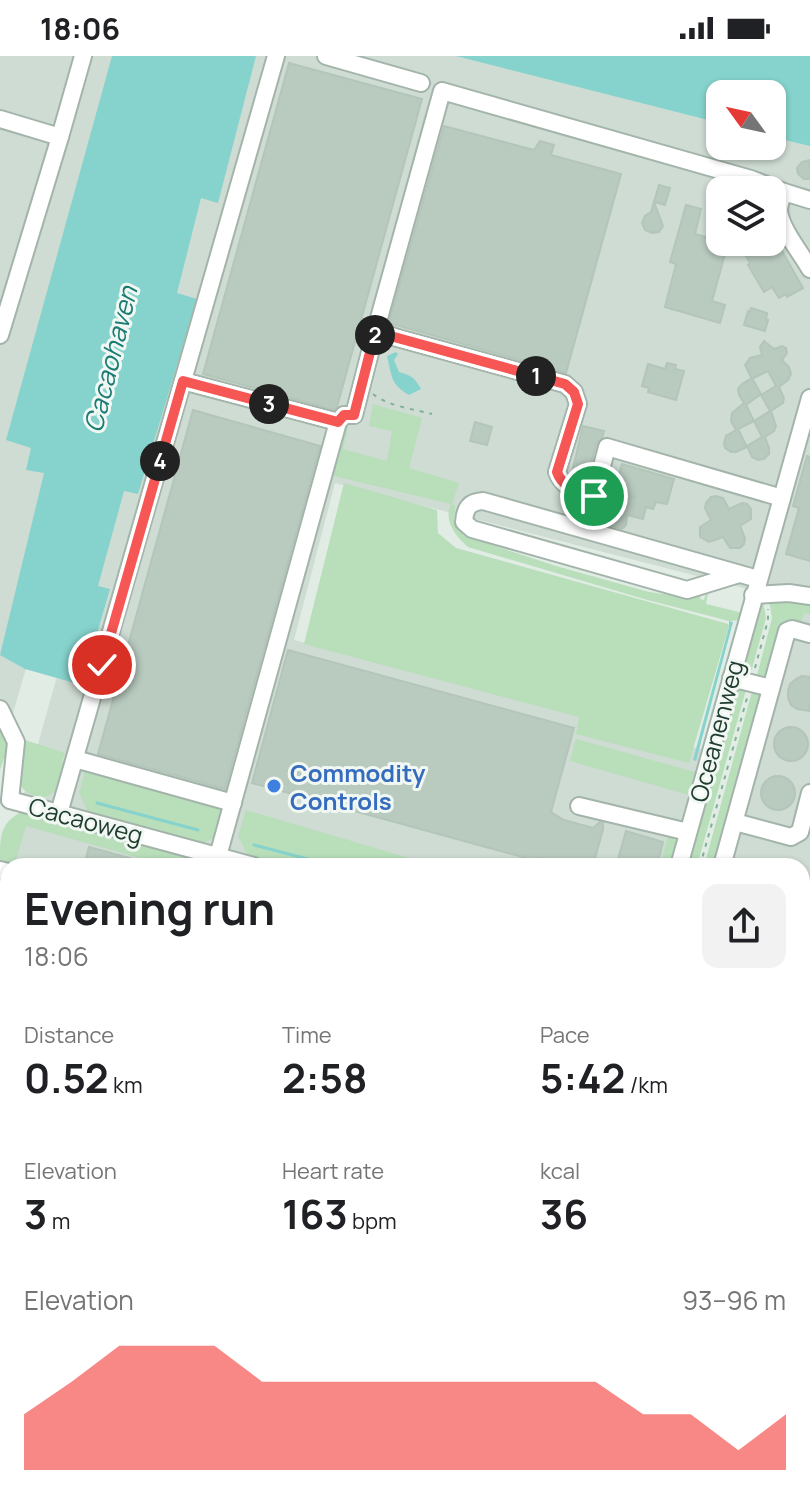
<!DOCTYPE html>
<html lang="en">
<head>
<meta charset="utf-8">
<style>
	body { margin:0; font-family:Manrope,sans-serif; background:#f2f2f2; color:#202124; height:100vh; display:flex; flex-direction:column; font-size:30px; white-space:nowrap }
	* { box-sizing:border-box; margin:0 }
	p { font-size:26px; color:#757577 }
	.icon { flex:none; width:44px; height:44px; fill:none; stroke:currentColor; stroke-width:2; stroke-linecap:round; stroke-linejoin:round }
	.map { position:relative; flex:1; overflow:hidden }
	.panel { position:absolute; left:0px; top:802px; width:810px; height:648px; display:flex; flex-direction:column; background:#fff; border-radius:24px 24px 0 0; box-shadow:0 2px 6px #0004 }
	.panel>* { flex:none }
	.needle { width:52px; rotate:303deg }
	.controls { position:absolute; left:706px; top:24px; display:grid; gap:16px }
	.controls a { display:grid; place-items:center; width:80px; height:80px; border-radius:16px; background:#fff; box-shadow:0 2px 6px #0004; font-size:40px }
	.pin { position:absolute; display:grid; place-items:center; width:68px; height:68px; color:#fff; margin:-34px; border:4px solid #fff; border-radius:50%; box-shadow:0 2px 8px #0007 }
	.km { position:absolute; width:40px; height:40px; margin:-20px; border-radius:50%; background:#222; color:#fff; font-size:22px; line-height:40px; text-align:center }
	.round { display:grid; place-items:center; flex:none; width:84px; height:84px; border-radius:16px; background:#f2f2f2 }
	.headline { display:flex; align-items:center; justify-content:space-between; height:136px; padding:0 24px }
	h1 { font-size:44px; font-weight:700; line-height:60px }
	.stats { display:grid; grid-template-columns:repeat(3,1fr); gap:12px; height:136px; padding:8px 24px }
	.stats div { display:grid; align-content:center }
	.stats b { font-size:40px; font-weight:700 }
	.stats small { font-size:22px; font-weight:400 }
	.stats p { font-size:22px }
	.chart { height:224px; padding:16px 24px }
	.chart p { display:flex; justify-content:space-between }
	.chart svg { width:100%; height:144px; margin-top:8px; fill:#f65654; opacity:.7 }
	.status { display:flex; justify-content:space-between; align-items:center; height:56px; padding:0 40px; background:#fff; direction:ltr }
	.status svg { height:22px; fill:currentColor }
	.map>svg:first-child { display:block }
</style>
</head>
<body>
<div class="status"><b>18:06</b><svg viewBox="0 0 49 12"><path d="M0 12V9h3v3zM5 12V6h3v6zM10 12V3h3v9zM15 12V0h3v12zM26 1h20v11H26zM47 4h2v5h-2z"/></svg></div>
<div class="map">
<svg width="810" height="1450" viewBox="0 0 810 1450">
	<rect width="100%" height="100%" fill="#e0ece4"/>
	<g fill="#cfdcd3" fill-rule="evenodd">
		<path d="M 0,0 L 119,0 L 27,609 L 0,702 Z"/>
		<path d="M 240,0 L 463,0 L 720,60 L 720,90 L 772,90 L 772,72 L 810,81 L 810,549 L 335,427 L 294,584 L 727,700 L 694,810 L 8,810 L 8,1442 L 512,1442 L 510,1450 L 0,1450 L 0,824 L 54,631 ZM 720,134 L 772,134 L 772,186 L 720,186 Z"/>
		<path d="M 788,551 L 810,555 L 810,1183 L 802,1179 L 802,810 L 717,810 Z"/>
		<path d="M 802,1314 L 810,1318 L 810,1450 L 544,1450 L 547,1442 L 802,1442 Z"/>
	</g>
	<g fill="#b8deba">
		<path d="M 424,60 L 430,61 L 351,352 L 348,350 Z"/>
		<path d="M 373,348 L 422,362 L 409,412 L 459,427 L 452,448 L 455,450 L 454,466 L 464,480 L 556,510 L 649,536 L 684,541 L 702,536 L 700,543 L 704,544 L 706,537 L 708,537 L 706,548 L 743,557 L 740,564 L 729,565 L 644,543 L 468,491 C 456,480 443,465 451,448 L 330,419 L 345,361 L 350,363 L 343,393 L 387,405 L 392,375 L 369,370 Z"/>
		<path d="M 344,427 L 437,454 L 438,477 L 456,492 L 728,568 L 729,570 L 689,707 L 576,678 L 579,661 L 304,588 Z"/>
		<path d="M 769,544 L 810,545 L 810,558 L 804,557 L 800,569 L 768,626 L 756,623 L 772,562 Z"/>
		<path d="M 763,545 L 766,562 L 697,810 L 686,810 L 757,548 Z"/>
		<path d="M 753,632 L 765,636 L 718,810 L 704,810 Z"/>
		<path d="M 0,676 L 65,697 L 61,706 L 69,710 L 62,731 L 44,742 C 20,737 16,728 18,705 L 4,702 L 0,714 Z"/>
		<path d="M 576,683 L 695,716 L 689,739 L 570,705 Z"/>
		<path d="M 85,715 L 207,748 L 228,748 L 221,778 L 202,788 L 88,756 L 79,737 Z"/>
		<path d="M 26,754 L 230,810 L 168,810 L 26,770 L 14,810 L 2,808 L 0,805 C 0,779 0,765 26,754 Z"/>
		<path d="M 246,754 L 436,810 L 284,810 L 248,800 L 238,780 Z"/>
		<path d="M 669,776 L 679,789 L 672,810 L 660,810 Z"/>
		<path d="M 810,1019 L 810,1177 L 802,1174 L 802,1049 Z"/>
		<path d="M 802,1188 L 810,1192 L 810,1348 L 802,1344 Z"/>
		<path d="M 235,1442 L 483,1442 L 488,1450 L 233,1450 Z"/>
		<path d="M 567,1442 L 620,1442 L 622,1450 L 559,1450 Z"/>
	</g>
	<g fill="#86d3cd">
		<path d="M 112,0 L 256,0 L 218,147 L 201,142 L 177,237 L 197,243 L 138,438 L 124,435 L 98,530 L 110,533 L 82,629 L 25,613 L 0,599 L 44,417 L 26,414 L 31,392 L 6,384 Z"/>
		<path d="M 456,0 L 810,0 L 810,90 L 772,81 L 772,38 L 720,38 L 720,67 Z"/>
		<path d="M 396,296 L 398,298 L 394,304 L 399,316 C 411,319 415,322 421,333 L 409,339 C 390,328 392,320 387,300 Z"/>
		<path d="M 729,565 L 733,566 L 696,705 L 693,704 L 729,571 Z"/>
	</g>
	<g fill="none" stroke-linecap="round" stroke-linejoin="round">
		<g stroke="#86d3cd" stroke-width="3">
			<path d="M 97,747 L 198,774"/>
			<path d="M 254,789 L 334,810"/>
		</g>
	</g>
	<g fill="#b9cabf" stroke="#b3c6b9" stroke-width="2">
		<path d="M 289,7 L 422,43 L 337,351 L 334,354 L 203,318 Z"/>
		<path d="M 444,70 L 534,94 L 540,85 L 554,89 L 551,99 L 621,118 L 566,317 L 389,267 Z"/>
		<path d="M 810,104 L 810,123 L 804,123 L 798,118 L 797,112 L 802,106 Z"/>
		<path d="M 659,129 L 670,132 L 665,149 L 654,146 L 663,170 L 659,176 L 652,177 L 645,174 L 642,167 L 645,160 L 651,156 Z"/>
		<path d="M 686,149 L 701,153 L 695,178 L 728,187 L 712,245 L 725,249 L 720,267 L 665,251 L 676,208 L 670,206 Z"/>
		<path d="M 738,186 L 777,186 L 803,232 L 787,241 L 786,238 L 779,242 L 772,231 L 764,236 L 748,209 L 750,207 Z"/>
		<path d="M 751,252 L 767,257 L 766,264 L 768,264 L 765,275 L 744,269 L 748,255 L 750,256 Z"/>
		<path d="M 764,285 L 774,293 L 782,290 L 786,292 L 787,297 L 782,304 L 789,311 L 791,318 L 788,324 L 779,331 L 784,342 L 783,347 L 771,355 L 776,370 L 774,375 L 765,381 L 769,392 L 769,398 L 764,403 L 758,404 L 752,401 L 747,390 L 762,381 L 754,365 L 770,355 L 761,339 L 776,330 L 768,315 L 752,323 L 745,309 L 750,302 L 762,299 L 760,291 Z"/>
		<path d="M 667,307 L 676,309 L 675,313 L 684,315 L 676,344 L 648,336 L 649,332 L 642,330 L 648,308 L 665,313 Z"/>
		<path d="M 752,322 L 761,338 L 746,349 L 754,365 L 738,373 L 747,391 L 736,396 L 731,396 L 725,392 L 724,387 L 726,380 L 736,374 L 731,365 L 732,357 L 744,347 L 739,339 L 738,333 L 742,328 Z"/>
		<path d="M 193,354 L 320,390 L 225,733 L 98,698 Z"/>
		<path d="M 475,366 L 492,371 L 487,389 L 470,385 Z"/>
		<path d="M 583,370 L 604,375 L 602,382 L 596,388 L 589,416 L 573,412 Z"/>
		<path d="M 807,400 L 810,401 L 810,505 L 786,498 L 799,452 L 793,450 Z"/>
		<path d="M 622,408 L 674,423 L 667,448 L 656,446 L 653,453 L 646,451 L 643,463 L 627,459 L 626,469 L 622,473 L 608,469 L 601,462 L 600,466 L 573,459 L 576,450 L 602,456 L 605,450 L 634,441 L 614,436 Z"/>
		<path d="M 716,440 L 723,442 L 729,453 L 742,447 L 747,448 L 751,453 L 751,463 L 740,470 L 745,482 L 744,488 L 740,492 L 730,492 L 723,481 L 709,486 L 700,481 L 700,471 L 711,464 L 705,452 L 706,447 L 711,441 Z"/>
		<path d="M 288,594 L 574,672 L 551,756 L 564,764 L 593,772 L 600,766 L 603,767 L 603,773 L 593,810 L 567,810 L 538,802 L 537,805 L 252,727 Z"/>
		<path d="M 802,620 L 810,621 L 810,655 L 797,653 L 791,649 L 788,642 L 788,635 L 790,628 L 796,623 Z"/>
		<circle cx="791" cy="688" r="17"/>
		<circle cx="778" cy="737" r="17"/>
		<path d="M 626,775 L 663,786 L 657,810 L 616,810 Z"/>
		<path d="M 89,791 L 148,807 L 148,810 L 84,810 Z"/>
	</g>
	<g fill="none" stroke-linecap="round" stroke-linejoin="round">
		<defs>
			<g id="minor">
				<path d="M 326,0 L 421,27"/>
				<path d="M 0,63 L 60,81 L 83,0"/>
				<path d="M 810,144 L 784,136 C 782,142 779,147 779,155 C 781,173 801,197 810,213"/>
				<path d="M 376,273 L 442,35 L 751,123 L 784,136"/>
				<path d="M 0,279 L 60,81"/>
				<path d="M 183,325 L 338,366 L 218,800"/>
				<path d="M 338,366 L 344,359 L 354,359 L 376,273 L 394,281 L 565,328 L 574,336 L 578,348 L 557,416 C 563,433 578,434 594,440 L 607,391 L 782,442"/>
				<path d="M 739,518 L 687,534 L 472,473 L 464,466 C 465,452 469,446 483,445 L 758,523"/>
				<path d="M 753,539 L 789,537 L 810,540"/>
				<path d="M 731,622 L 771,632"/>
				<path d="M 0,653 L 16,686 L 10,744"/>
				<path d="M 75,703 L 233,747"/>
				<path d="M 10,744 L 254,810"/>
				<path d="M 579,750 L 688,776"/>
				<path d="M 59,757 L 276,0"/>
				<path d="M 735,766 L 791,781 L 800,776 L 810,737"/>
				<path d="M 679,810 L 810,342"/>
				<path d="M 722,810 L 787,575 L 792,573 L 810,578"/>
				<path d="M 0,814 L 8,816"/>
				<path d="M 802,878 L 810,880"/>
				<path d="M 0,1015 L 8,984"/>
				<path d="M 802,1024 L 810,996"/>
				<path d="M 802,1182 L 810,1185"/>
				<path d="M 0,1297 L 8,1299"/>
				<path d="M 649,1442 L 671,1450"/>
				<path d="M 103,1450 L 105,1442"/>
				<path d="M 228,1450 L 231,1442"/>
				<path d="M 502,1450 L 504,1442"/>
				<path d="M 709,1450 L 713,1442"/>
			</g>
		</defs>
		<use href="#minor" stroke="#a3b4aa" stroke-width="20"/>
		<g stroke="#80b196" stroke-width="2" stroke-dasharray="4 6" stroke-linecap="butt">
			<path d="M 373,338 C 388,350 413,353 432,358"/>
			<path d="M 755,612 L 768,564 L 768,553"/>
			<path d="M 700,810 L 747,642"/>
			<path d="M 525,1450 L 527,1442"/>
		</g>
		<use href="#minor" stroke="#fff" stroke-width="16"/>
	</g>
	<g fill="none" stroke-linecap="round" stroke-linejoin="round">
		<defs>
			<path id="route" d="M 102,609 L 183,325 L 338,366 L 344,359 L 354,359 L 376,273 L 394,281 L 565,328 L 574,336 L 578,348 L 557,416 C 563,433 578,434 594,440"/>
		</defs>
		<use href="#route" stroke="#fff" stroke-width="16"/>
		<use href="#route" stroke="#f65654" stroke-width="10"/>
	</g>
	<circle fill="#3f7fe0" stroke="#f1f8f3" stroke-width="3" cx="274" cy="730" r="8"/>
	<g text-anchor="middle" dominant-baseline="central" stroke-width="6" stroke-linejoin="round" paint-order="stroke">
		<g font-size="24" fill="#203d2f" stroke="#f1f8f3">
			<text transform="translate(716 675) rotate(-75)">Oceanenweg</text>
			<text transform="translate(86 764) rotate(15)">Cacaoweg</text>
		</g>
		<g font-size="24" font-weight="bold" fill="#366cbe" stroke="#f1f8f3" text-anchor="start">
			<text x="290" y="716">Commodity<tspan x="290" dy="28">Controls</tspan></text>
		</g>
		<g font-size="26" font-style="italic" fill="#197b74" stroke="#f1f8f3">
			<text transform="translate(110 303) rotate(-76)">Cacaohaven</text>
		</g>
	</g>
</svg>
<div class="controls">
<a><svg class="needle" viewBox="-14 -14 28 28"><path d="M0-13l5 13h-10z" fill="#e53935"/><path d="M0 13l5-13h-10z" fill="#757577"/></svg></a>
<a><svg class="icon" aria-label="layers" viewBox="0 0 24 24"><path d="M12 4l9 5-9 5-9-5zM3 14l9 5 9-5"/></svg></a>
</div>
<div class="pin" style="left:594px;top:440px;background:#1e9e55"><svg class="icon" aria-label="arrive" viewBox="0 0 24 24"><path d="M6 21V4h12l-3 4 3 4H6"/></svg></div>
<div class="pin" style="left:102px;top:609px;background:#d93025"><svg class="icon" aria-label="check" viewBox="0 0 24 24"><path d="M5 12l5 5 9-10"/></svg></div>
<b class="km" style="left:536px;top:320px">1</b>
<b class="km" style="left:375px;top:279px">2</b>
<b class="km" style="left:269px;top:348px">3</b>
<b class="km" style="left:160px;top:405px">4</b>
<section class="panel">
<div class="headline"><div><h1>Evening run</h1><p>18:06</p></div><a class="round"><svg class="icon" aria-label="share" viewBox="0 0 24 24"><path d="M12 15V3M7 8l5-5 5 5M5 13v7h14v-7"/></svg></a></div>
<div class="stats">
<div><p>Distance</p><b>0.52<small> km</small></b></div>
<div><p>Time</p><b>2:58</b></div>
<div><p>Pace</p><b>5:42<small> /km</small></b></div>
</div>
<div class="stats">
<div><p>Elevation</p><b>3<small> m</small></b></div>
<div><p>Heart rate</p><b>163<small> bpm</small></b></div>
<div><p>kcal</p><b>36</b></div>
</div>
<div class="chart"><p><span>Elevation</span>93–96 m</p>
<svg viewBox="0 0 160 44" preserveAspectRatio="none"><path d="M0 44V27L10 17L20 6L30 6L40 6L50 17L60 17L70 17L80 17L90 17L100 17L110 17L120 17L130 27L140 27L150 38L160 27V44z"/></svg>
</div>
</section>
</div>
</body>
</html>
